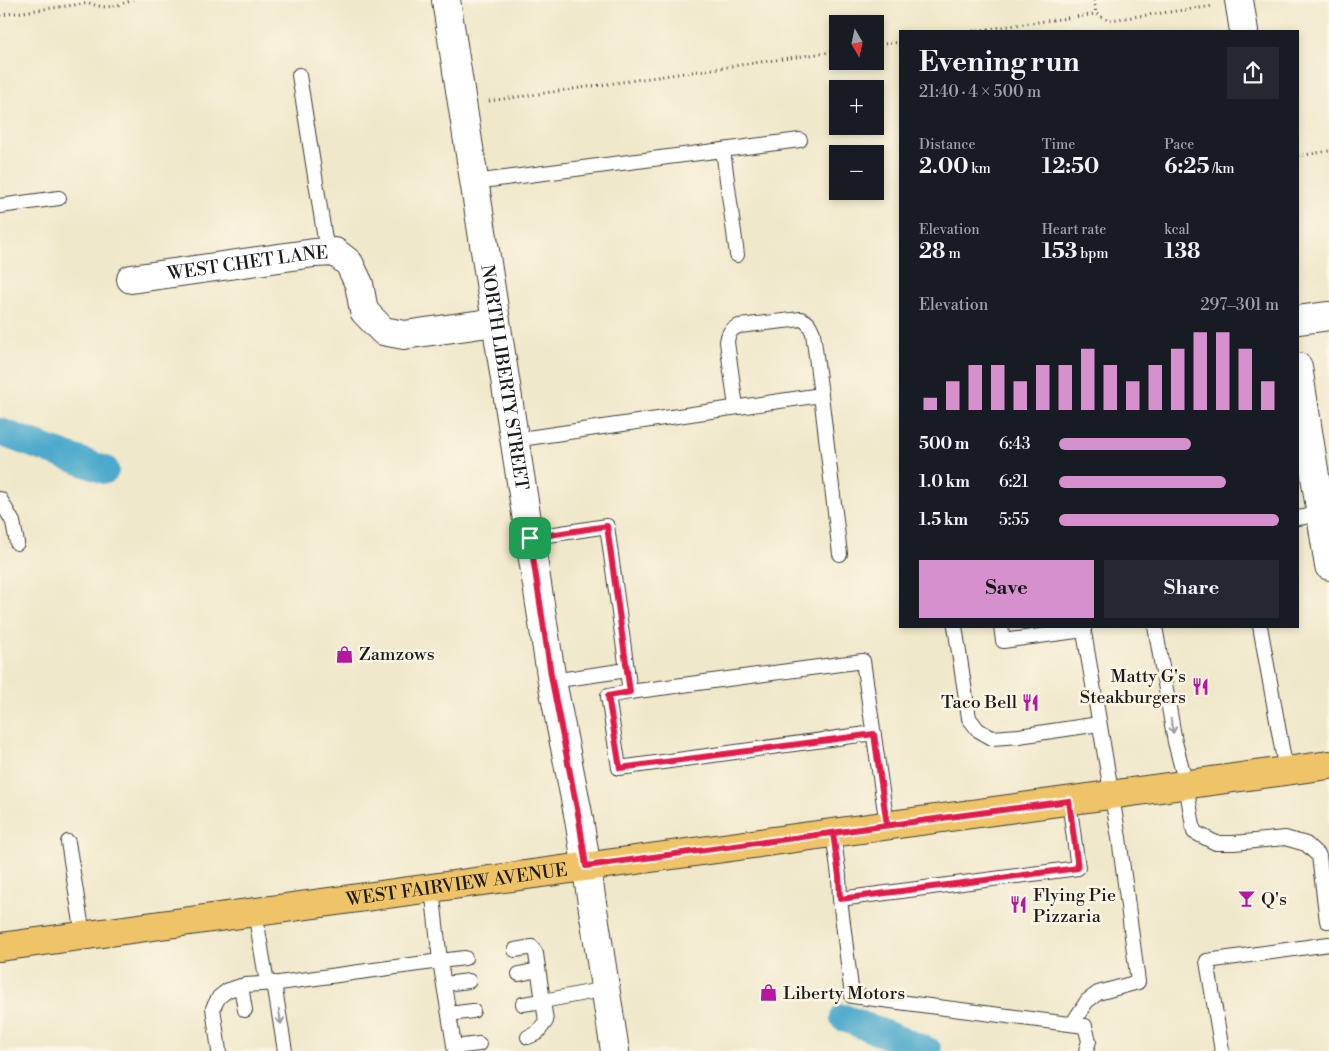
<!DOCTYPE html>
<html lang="en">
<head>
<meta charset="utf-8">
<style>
	body { margin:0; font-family:"Libre Bodoni",serif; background:#242831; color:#f1f3f6; height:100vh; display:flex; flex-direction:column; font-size:19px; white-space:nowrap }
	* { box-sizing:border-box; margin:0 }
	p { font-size:16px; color:#9ea1a6 }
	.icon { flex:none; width:28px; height:28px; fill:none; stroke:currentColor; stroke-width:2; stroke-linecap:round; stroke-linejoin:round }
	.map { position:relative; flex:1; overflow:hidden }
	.drawer { position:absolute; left:899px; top:30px; width:400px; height:598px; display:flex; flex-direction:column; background:#171b24; border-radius:0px; box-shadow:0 2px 8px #0003 }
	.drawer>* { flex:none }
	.needle { width:32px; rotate:171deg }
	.controls { position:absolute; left:829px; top:15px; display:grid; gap:10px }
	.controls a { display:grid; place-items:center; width:55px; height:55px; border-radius:0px; background:#171b24; box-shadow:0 2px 8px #0003; font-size:25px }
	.pin { position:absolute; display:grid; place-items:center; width:42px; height:42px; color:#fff; margin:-21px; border-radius:10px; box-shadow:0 2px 8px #0006 }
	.round { display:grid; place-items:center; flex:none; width:52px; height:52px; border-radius:0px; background:#242831 }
	.headline { display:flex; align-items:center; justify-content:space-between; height:85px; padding:0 20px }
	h1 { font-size:28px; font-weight:700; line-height:38px }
	.figures { display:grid; grid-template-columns:repeat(3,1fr); gap:8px; height:85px; padding:5px 20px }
	.figures div { display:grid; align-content:center }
	.figures b { font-size:21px; font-weight:700 }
	.figures small { font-size:14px; font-weight:400 }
	.figures p { font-size:14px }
	.chart { height:140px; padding:10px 20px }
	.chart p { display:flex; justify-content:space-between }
	.chart svg { width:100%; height:90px; margin-top:5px; stroke:#d690ce; stroke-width:6 }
	.cta { display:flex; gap:10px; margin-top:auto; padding:10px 20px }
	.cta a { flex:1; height:58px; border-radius:0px; background:#d690ce; color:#111; font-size:20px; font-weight:700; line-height:58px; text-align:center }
	.cta a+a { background:#242831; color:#f1f3f6 }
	ul { padding:0 20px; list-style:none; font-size:16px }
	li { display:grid; grid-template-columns:80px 60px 1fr; align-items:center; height:38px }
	li i { height:12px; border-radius:6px; background:#d690ce }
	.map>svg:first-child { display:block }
</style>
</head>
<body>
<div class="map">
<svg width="1329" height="1051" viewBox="0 0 1329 1051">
	<rect width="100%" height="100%" fill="#fcf5e5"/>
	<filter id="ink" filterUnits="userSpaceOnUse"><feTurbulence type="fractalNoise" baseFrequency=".02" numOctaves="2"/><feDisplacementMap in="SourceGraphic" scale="10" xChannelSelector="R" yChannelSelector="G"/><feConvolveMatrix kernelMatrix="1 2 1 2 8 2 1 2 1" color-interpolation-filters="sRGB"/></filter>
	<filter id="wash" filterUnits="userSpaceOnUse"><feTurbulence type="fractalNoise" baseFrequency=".0096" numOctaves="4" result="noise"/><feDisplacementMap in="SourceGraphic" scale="20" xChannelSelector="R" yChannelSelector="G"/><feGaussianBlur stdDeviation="1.12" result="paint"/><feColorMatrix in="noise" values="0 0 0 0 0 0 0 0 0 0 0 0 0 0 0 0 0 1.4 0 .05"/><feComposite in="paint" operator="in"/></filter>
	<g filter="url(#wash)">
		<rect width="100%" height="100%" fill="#f0e8ca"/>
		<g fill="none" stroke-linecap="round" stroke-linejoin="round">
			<g stroke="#4eaacc" stroke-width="28">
				<path d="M 0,432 L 105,470"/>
				<path d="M 844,1018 L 928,1051"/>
			</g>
		</g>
	</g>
	<g filter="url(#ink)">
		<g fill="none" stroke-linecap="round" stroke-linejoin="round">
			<defs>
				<g id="lane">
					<path d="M 299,75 L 327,252"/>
					<path d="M 723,150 L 737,255"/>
					<path d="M 474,182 L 800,140"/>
					<path d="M 0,206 L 59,198"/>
					<path d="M 736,407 L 727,342 C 728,333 731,329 739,326 L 801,319 C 809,322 810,326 813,333 L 821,395"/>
					<path d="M 514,440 L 821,395 L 840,554"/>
					<path d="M 0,499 L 13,522 L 17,543"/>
					<path d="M 1298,518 L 1321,514"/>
					<path d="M 529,538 L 607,526 L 630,692 L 863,661 L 887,825"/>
					<path d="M 955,626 L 969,718 L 978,730 L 992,738 L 1019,736 L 1099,724"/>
					<path d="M 1001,626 L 1003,641 L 1084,630"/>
					<path d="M 1155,626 L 1175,742 L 1186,784 L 1194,832 L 1216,843 L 1234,843 L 1285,838 L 1306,844 L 1319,856 L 1327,921 L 1329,921"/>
					<path d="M 1260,626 L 1286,771"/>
					<path d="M 552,681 L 627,670"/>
					<path d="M 630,692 L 608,696 L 619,768 L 874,733"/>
					<path d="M 1069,801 L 1078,868 L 840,899 L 852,996 L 1085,1026 L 1089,1041 L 1086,1051"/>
					<path d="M 833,833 L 839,876 L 840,899"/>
					<path d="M 68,842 L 83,935"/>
					<path d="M 255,912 L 267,983"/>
					<path d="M 515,950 L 532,947 L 536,954 L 543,1001 L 606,989"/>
					<path d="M 519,974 L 538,970"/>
					<path d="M 274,983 L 285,1051"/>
					<path d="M 444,984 L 469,981"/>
					<path d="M 241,986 L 245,1010"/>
					<path d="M 523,1004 L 543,1001 L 546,1021 L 537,1033 L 528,1037"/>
					<path d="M 449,1014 L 473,1011"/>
					<path d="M 1072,1024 L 1087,1001 L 1098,993 L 1138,982 L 1119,838 L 1083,626"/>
					<path d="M 454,1047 L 479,1044"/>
					<path d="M 219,1051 L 213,1008 L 219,997 L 228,990 L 245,985 L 279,983 L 440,961 L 432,888"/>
					<path d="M 455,1051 L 440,961 L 465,958"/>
					<path d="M 1222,1051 L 1207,961 L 1329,944"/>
				</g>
				<g id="street">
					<path id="s1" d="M 446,0 L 552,681 L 579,819 L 615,1051"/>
					<path d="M 1239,0 L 1244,31"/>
					<path id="s2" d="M 131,279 L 314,253 L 335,252 L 349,263 L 359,284 L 364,311 L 383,331 L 404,335 L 496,322"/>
					<path d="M 1298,320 L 1329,316"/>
					<path d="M 1298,367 L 1329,566"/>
				</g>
				<g id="primary">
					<path id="s3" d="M 0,947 L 1329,765"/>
				</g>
			</defs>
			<use href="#lane" stroke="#3c3b36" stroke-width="16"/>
			<use href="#street" stroke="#3c3b36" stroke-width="30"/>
			<use href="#primary" stroke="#3c3b36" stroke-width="30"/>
			<g stroke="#3c3b36" stroke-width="3" stroke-dasharray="1 4" stroke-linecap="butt">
				<path d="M 178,0 L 178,2"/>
				<path d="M 1094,0 L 1096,14 L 1103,18 L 1110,20 L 1214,6"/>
				<path d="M 0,15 L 89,3 C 106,10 116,6 133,0"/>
				<path d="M 973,31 L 1096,14"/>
				<path d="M 875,45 L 900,42"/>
				<path d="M 489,101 L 838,51"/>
				<path d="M 1298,156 L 1329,151"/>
			</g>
			<use href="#lane" stroke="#fff" stroke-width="14"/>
			<use href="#street" stroke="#fff" stroke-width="28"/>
			<use href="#primary" stroke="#efc469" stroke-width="28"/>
		</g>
		<defs><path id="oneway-shaft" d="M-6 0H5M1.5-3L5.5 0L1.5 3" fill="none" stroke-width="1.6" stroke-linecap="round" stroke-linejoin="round" transform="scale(1.25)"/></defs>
		<g stroke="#999">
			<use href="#oneway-shaft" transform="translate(1172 726) rotate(80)"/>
			<use href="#oneway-shaft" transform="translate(280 1017) rotate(81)"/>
		</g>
	</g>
	<g fill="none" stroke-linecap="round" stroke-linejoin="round" filter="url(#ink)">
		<defs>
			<path id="route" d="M 530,538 L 552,681 L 579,819 L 586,866 C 747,845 908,822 1069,801 L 1078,868 L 840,899 L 839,876 L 833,833 L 887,825 L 874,734 L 620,768 L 608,696 L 630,692 L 607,526 L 530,538"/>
		</defs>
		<use href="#route" stroke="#fff" stroke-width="10"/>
		<use href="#route" stroke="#e11d48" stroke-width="6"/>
	</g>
	<defs>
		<symbol id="shop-bare" viewBox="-9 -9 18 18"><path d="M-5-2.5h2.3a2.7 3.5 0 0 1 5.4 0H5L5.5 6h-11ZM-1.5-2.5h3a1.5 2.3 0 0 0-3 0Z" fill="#b5179e" stroke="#fcf5e5" stroke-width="2.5" paint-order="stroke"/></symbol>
		<symbol id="restaurant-bare" viewBox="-9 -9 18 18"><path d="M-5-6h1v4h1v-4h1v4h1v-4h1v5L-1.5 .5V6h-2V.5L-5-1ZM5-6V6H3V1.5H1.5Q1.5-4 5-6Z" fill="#b5179e" stroke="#fcf5e5" stroke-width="2.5" paint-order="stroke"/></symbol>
		<symbol id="bar-bare" viewBox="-9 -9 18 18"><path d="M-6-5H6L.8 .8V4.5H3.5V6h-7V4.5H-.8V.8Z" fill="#b5179e" stroke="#fcf5e5" stroke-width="2.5" paint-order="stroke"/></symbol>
	</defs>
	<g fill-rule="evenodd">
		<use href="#shop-bare" x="332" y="642" width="25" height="25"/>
		<use href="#restaurant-bare" x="1188" y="674" width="25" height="25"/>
		<use href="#restaurant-bare" x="1018" y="690" width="25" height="25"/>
		<use href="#bar-bare" x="1234" y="886" width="25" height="25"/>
		<use href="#restaurant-bare" x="1006" y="892" width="25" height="25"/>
		<use href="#shop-bare" x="756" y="980" width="25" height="25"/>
	</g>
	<g text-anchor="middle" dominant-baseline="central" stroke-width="5" stroke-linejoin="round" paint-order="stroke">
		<g font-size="18" fill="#1c1c1c" stroke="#fcf5e5">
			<text stroke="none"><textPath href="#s2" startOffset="118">WEST CHET LANE</textPath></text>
			<text stroke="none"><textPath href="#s1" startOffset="382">NORTH LIBERTY STREET</textPath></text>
			<text stroke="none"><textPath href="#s3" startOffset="461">WEST FAIRVIEW AVENUE</textPath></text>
		</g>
		<g font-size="18" fill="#1c1c1c" stroke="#fcf5e5" text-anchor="start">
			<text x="359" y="654">Zamzows</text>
			<text x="1186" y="676" text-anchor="end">Matty G's<tspan x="1186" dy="21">Steakburgers</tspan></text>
			<text x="1017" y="702" text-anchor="end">Taco Bell</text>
			<text x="1033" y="895">Flying Pie<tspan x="1033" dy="21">Pizzaria</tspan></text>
			<text x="1261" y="899">Q's</text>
			<text x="783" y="993">Liberty Motors</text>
		</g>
	</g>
</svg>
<div class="controls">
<a><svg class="needle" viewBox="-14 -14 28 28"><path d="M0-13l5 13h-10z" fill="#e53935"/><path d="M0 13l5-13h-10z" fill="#9ea1a6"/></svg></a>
<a>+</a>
<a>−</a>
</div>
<div class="pin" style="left:530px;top:538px;background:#1e9e55"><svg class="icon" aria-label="arrive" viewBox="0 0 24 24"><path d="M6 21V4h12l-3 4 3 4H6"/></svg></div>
<section class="drawer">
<div class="headline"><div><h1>Evening run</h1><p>21:40 · 4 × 500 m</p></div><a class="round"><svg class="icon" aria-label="share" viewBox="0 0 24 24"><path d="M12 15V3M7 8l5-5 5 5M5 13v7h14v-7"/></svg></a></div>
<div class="figures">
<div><p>Distance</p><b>2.00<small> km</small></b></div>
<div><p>Time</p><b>12:50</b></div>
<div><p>Pace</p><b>6:25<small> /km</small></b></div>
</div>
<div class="figures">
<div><p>Elevation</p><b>28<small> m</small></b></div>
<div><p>Heart rate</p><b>153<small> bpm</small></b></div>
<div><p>kcal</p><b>138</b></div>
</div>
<div class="chart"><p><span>Elevation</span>297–301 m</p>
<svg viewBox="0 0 160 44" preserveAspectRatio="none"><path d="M5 44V38M15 44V30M25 44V22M35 44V22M45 44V30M55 44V22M65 44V22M75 44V14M85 44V22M95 44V30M105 44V22M115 44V14M125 44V6M135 44V6M145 44V14M155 44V30"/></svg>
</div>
<ul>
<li><b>500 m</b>6:43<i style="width:60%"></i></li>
<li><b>1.0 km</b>6:21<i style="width:76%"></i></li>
<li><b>1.5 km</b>5:55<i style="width:100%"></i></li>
</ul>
<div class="cta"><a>Save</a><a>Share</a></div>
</section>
</div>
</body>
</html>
